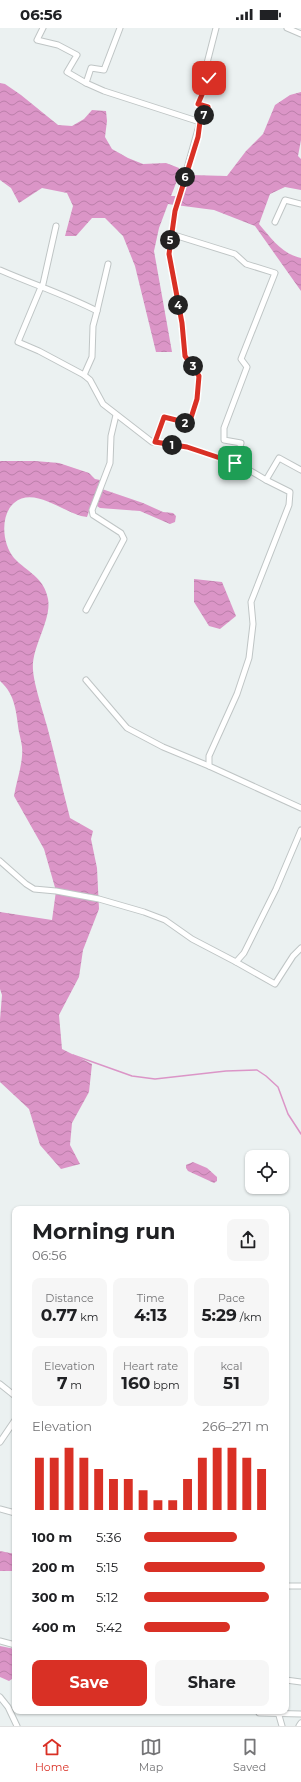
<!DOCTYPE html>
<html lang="en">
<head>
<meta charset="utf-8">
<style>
	body { margin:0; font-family:Montserrat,sans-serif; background:#f6f6f6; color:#202124; height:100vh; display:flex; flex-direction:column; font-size:15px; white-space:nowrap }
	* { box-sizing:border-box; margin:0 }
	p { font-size:13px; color:#757577 }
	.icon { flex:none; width:22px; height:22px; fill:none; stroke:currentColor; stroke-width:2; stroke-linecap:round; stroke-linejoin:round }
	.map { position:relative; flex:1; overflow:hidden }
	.drawer { position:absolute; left:12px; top:1178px; width:277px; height:508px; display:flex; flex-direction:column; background:#fff; border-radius:8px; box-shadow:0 1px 3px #0004 }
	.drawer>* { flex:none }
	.fabs { position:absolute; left:245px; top:1122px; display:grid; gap:8px }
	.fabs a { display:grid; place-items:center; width:44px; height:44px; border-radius:8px; background:#fff; box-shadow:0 1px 3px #0004; font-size:20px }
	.pin { position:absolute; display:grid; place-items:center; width:34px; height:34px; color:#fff; margin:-17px; border-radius:8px; box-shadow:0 2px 6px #0006 }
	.km { position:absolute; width:20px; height:20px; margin:-10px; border-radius:50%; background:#222; color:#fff; font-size:11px; line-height:20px; text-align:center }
	.round { display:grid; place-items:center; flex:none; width:42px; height:42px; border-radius:8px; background:#f6f6f6 }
	.head { display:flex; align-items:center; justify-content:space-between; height:68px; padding:0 20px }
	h1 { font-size:22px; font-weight:700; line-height:30px }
	.metrics { display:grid; grid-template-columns:repeat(3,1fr); gap:6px; height:68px; padding:4px 20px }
	.metrics div { display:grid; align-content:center; border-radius:8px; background:#f6f6f6; text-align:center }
	.metrics b { font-size:17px; font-weight:700 }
	.metrics small { font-size:11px; font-weight:400 }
	.metrics p { font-size:11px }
	.chart { height:112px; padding:8px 20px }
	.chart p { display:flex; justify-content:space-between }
	.chart svg { width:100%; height:72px; margin-top:4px; stroke:#d93025; stroke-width:6 }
	.cta { display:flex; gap:8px; margin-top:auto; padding:8px 20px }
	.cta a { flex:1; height:46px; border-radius:8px; background:#d93025; color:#fff; font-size:16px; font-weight:700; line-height:46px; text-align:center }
	.cta a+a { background:#f6f6f6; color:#202124 }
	ul { padding:0 20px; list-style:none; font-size:13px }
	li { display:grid; grid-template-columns:64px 48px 1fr; align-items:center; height:30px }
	li i { height:10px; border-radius:5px; background:#d93025 }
	.status { display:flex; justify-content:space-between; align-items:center; height:28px; padding:0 20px; background:#fff; direction:ltr }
	.status svg { height:11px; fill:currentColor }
	.tabs { display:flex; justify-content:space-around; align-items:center; height:56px; border-top:1px solid #e0e0e0; background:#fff; font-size:11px; color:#757577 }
	.tabs a { display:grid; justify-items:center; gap:2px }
	.tabs .on { color:#d93025 }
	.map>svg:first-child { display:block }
</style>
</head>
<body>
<div class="status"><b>06:56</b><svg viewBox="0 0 49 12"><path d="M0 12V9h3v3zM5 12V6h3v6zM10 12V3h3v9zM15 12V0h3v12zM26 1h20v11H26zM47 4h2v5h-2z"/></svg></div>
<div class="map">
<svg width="301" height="1698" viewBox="0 0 301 1698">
	<defs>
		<pattern id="water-waves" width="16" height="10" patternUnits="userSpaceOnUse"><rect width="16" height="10" fill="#db95c7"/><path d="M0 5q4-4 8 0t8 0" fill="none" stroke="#bb7faa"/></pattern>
	</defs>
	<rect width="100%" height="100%" fill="#ebf1f1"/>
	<g fill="url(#water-waves)">
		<path d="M 0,55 L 5,56 L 21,67 L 58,97 L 72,98 L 84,91 L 92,82 L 106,83 L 107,93 L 105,109 L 112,121 L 128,130 L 143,136 L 166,135 L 179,140 L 178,150 L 171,168 L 183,168 L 191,147 L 227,148 L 246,123 L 263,106 L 275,77 L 290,67 L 301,64 L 301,112 L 298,128 L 301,131 L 301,162 L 285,159 L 270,166 L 259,196 C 271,210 282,226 301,230 L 301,263 L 255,198 L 214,182 L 168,176 L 159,200 L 154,223 L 172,324 L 156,324 L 135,238 L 123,208 L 105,190 L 92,190 L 76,208 L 65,208 L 73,178 L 67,165 L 42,160 L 19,175 L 11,160 L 0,152 Z"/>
		<path d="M 0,433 L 35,433 L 59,435 L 89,445 L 95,451 L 100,452 L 87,489 C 65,487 35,457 14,475 C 0,487 2,516 14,530 C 27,544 44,549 48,571 C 52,592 31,619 33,642 C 34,657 43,683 47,698 C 55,728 62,759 70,790 L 93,803 L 91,811 L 97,840 L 99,881 L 83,922 L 79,949 L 59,987 L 62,1021 L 92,1036 L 89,1064 L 72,1095 L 70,1117 L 80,1136 L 61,1141 L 40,1117 L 29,1081 L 0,1054 L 0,992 L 2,967 L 0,961 L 0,884 L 52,892 L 56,863 L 44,821 L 14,768 C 16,755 21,742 22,728 C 23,719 21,713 19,704 C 16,685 16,667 0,653 Z"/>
		<path d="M 102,461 L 143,475 L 163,484 L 173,485 L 176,488 L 175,494 L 170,496 L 140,483 L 100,480 L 97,478 Z"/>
		<path d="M 194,551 L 222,554 L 236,588 L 220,601 L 209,598 L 194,574 Z"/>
		<path d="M 193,1134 L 207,1140 L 217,1149 L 217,1153 L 214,1155 L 188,1143 L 186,1140 L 186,1137 Z"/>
		<path d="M 0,1523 L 15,1526 L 15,1543 L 0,1543 Z"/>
		<path d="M 0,1618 L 15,1621 L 15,1649 L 9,1653 L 0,1649 Z"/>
	</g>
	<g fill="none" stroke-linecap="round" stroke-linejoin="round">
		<path stroke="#db95c7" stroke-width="1.5" d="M 73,1027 L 132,1048 L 155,1051 L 226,1043 L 257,1042 L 266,1048 L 278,1059 L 288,1086 L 301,1106"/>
		<defs>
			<g id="minor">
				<path d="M 43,0 L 37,12 L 58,17 L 77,27 L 67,44 L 86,55 L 91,40 L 104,42 L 120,0"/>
				<path d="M 287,0 L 301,6"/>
				<path d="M 86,55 L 104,63 L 200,94"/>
				<path d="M 275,194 L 285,172 L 301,176"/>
				<path d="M 171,206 L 235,226 L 246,236 L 275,245 L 241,331 L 247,339 L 224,400 L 224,412 L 241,415 L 235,435"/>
				<path d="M 0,242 C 32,256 66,267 97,283 L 93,298 L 92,329 L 84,347 L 39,323 L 18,314 L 41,259 L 43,256 L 56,198"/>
				<path d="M 97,283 L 108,236"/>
				<path d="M 84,347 L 90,352 L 103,376 L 152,414 L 187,419 L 239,436 L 266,452 L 279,430 L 301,442"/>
				<path d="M 155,414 L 164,389 L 188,395 L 190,393 L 197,371 L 199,348 L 185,328 L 182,295 L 169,226 L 175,183 L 200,94 L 208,79 L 198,76 L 209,50 L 210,42 L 206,39 L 216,0"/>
				<path d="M 266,452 L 290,464 L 289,477 L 251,574 L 253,596 L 249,630 L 237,666 L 209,728 L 209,738 L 301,780"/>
				<path d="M 86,582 L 124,511 L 121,505 L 93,487 L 92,482 L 110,435 L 111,408 L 116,387"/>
				<path d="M 86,652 L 127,700 L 163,719 L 209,738"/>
				<path d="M 0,833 L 26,856 L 34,861 L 56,863 L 99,871 L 144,884 L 165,892 L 192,911 L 236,934 L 244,925 L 276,861 L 301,802"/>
				<path d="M 236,934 L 275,956 L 293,928 L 301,920"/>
				<path d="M 0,1356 L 15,1368"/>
				<path d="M 0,1414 L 15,1392"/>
				<path d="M 0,1481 L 15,1485"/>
				<path d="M 286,1558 L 301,1558"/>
				<path d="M 0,1613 L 15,1617"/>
				<path d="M 286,1652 L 301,1654"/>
				<path d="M 0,1669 L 8,1679 L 17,1698"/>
				<path d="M 278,1684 L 282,1698"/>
				<path d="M 259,1685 L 301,1686"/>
				<path d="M 299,1698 L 301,1695"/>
			</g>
		</defs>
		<use href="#minor" stroke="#bfc5c5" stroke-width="7"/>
		<use href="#minor" stroke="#fff" stroke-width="5"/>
	</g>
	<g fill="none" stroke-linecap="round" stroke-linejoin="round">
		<defs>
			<path id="route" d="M 209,50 L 198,76 L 208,79 L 200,94 L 198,109 L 175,183 L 169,226 L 182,295 L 185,328 L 199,348 L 197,371 L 190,393 L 188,395 L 164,389 L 155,414 L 187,419 L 235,435"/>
		</defs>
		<use href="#route" stroke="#fff" stroke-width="8"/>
		<use href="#route" stroke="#d93025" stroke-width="5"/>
	</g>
</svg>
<div class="fabs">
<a><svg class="icon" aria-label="locate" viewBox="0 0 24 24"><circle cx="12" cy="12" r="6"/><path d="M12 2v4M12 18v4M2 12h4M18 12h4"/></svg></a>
</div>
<div class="pin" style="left:235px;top:435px;background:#1e9e55"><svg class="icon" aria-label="arrive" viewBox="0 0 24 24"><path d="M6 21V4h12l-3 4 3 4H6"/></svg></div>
<div class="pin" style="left:209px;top:50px;background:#d93025"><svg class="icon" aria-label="check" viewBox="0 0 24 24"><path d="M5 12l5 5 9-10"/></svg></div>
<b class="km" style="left:172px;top:417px">1</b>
<b class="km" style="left:185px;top:395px">2</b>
<b class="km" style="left:193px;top:338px">3</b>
<b class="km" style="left:178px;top:277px">4</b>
<b class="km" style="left:170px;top:212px">5</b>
<b class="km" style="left:185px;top:149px">6</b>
<b class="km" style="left:204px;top:87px">7</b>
<section class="drawer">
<div class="head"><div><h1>Morning run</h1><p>06:56</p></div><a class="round"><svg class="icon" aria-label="share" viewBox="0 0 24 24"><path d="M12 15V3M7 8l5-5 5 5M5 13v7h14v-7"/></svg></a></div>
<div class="metrics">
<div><p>Distance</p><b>0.77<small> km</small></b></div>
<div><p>Time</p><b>4:13</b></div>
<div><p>Pace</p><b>5:29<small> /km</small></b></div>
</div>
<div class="metrics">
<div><p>Elevation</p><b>7<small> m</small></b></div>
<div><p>Heart rate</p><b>160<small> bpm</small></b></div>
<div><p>kcal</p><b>51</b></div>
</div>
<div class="chart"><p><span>Elevation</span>266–271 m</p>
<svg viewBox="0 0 160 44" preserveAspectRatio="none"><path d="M5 44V12M15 44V12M25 44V6M35 44V12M45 44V19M55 44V25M65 44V25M75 44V32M85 44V38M95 44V38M105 44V25M115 44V12M125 44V6M135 44V6M145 44V12M155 44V19"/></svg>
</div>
<ul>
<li><b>100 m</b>5:36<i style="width:74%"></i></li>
<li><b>200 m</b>5:15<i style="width:97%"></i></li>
<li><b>300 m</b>5:12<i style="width:100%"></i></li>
<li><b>400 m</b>5:42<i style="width:69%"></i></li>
</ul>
<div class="cta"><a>Save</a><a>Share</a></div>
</section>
</div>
<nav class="tabs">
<a class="on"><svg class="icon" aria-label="home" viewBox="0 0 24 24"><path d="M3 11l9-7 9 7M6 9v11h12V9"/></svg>Home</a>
<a><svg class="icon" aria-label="map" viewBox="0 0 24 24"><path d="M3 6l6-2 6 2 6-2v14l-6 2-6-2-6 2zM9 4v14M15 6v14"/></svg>Map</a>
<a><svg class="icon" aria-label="saved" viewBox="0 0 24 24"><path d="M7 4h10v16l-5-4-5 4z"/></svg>Saved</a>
</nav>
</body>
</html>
